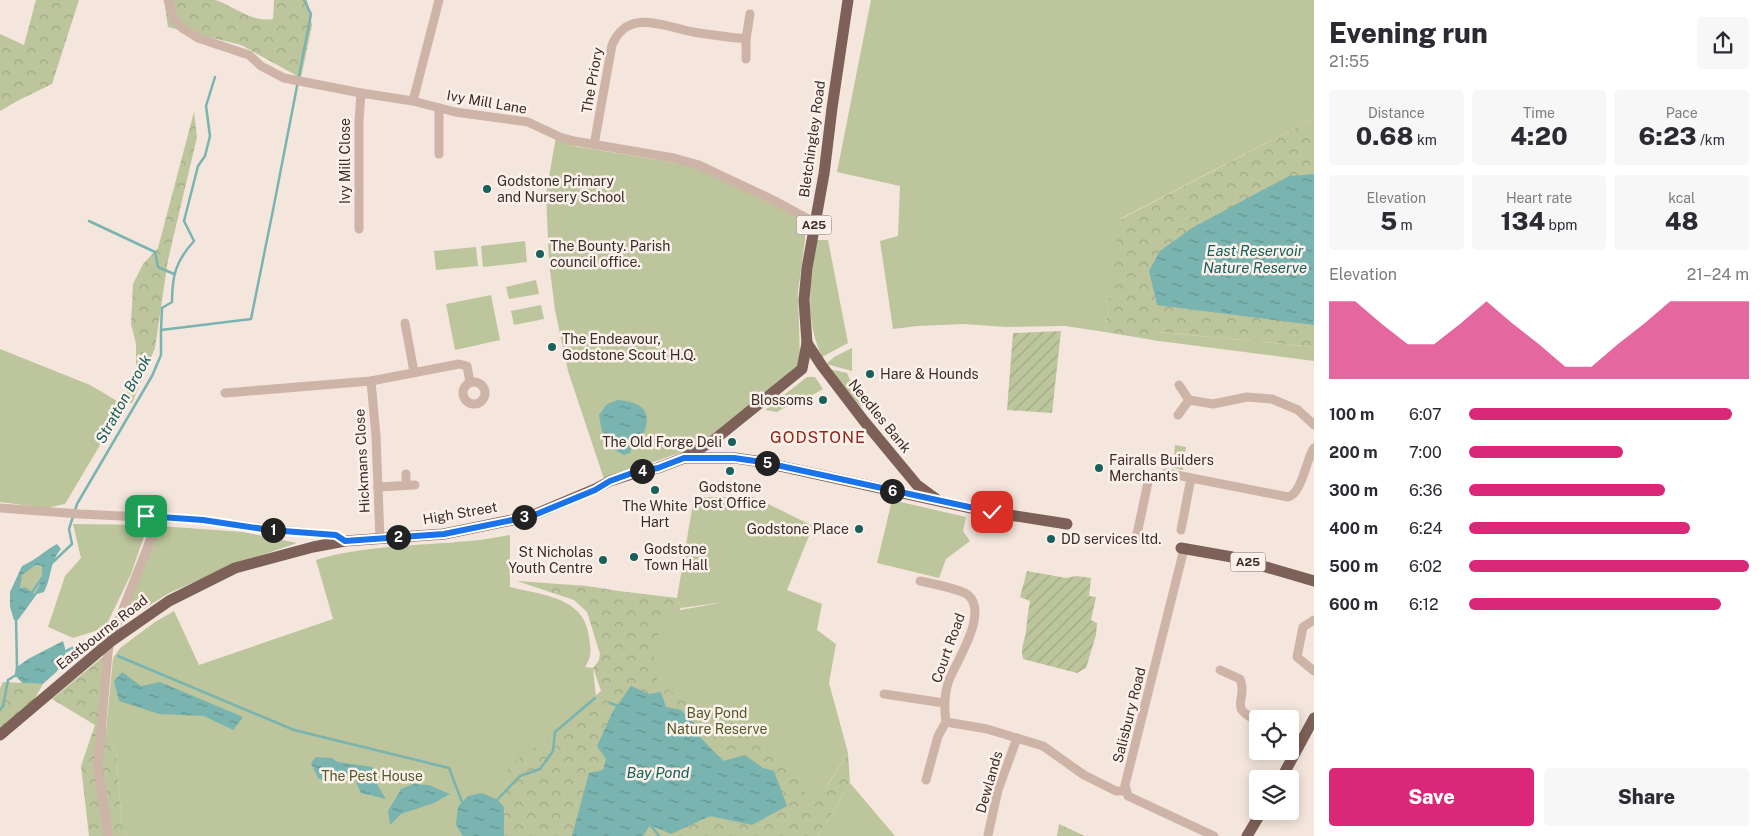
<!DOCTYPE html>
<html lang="en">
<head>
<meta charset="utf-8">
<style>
	body { margin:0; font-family:"Public Sans",sans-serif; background:#f7f7f7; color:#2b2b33; height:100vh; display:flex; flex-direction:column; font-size:19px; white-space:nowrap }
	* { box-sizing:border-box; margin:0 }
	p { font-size:16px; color:#7c7c81 }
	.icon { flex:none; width:28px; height:28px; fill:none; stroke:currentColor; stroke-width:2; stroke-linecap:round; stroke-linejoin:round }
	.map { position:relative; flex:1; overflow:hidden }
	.details { display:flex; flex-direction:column; background:#fff; width:450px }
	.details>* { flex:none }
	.buttons { position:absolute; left:1249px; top:710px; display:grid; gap:10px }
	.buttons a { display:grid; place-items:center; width:50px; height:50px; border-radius:5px; background:#fff; box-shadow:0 2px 12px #0003; font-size:25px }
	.pin { position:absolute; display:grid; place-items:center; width:42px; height:42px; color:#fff; margin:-21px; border-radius:10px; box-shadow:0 2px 8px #0006 }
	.km { position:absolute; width:25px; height:25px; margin:-12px; border-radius:50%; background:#222; color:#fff; font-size:14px; line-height:25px; text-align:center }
	.round { display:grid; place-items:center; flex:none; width:52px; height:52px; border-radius:5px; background:#f7f7f7 }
	.headline { display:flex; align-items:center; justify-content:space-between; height:85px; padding:0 15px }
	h1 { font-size:28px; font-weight:800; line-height:38px }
	.figures { display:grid; grid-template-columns:repeat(3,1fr); gap:8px; height:85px; padding:5px 15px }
	.figures div { display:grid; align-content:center; border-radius:5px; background:#f7f7f7; text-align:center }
	.figures b { font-size:25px; font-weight:800 }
	.figures small { font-size:14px; font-weight:400 }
	.figures p { font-size:14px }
	.chart { height:140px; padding:10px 15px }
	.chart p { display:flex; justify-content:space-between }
	.chart svg { width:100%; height:90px; margin-top:5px; fill:#db2777; opacity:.7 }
	.action { display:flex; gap:10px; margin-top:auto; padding:10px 15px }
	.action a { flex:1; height:58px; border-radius:5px; background:#db2777; color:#fff; font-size:20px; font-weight:800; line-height:58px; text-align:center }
	.action a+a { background:#f7f7f7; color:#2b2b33 }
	ul { padding:0 15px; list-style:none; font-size:16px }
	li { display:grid; grid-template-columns:80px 60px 1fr; align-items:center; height:38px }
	li i { height:12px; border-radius:6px; background:#db2777 }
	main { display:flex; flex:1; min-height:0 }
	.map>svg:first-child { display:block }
</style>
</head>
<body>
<main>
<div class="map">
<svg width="1314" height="836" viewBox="0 0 1314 836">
	<defs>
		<pattern id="forest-crowns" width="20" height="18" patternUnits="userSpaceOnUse" patternTransform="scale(1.25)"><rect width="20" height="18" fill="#bcc59b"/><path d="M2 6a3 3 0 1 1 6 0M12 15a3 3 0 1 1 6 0" fill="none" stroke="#a2a986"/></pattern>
		<pattern id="garden-furrows" width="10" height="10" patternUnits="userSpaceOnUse" patternTransform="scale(1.25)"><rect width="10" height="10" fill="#bcc59b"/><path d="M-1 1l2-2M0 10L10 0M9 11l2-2" fill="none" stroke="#a2a986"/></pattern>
		<pattern id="water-ripples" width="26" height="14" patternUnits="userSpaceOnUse" patternTransform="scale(1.25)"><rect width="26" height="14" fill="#79b4b0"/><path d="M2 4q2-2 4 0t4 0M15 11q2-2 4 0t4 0" fill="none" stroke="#64938f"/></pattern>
	</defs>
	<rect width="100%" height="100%" fill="#f4e6dd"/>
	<g fill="#bcc59b">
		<path d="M 871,0 L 1314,0 L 1314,118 L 1120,219 L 1105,332 L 1065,326 L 1006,327 L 964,324 L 917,326 L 893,329 L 880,241 L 898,236 L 900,186 L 837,172 Z"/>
		<path d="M 556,137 L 574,146 L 689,165 L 720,177 L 797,217 L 805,225 L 805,240 L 798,292 L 800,360 L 795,370 L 697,447 L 604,479 L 568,371 L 555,310 L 549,262 L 546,194 Z"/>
		<path d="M 817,240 L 828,240 L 848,343 L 822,357 C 804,317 810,283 817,240 Z"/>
		<path d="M 525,241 L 527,262 L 483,267 L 481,246 Z"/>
		<path d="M 476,247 L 478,266 L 436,270 L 434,251 Z"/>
		<path d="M 536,280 L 539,294 L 509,299 L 506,287 Z"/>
		<path d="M 491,295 L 500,340 L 455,350 L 446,304 Z"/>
		<path d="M 541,305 L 544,319 L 514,325 L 511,311 Z"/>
		<path d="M 1159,332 L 1314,347 L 1314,361 L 1159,341 Z"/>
		<path d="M 852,348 L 852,371 L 826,364 L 834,357 Z"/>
		<path d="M 0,349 L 90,385 L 122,404 L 109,430 L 65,504 L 46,508 L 0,502 Z"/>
		<path d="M 829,369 L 847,373 L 862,408 Z"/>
		<path d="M 807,377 L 815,377 L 823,389 C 808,398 792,403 777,412 L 765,410 Z"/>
		<path d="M 1175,445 L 1186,447 L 1183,470 L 1173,468 Z"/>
		<path d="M 694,497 L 754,497 L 813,526 L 787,590 L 822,604 L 817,630 L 836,644 L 829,683 L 848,753 L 828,784 L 799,836 L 127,836 L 122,826 L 116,751 L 106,730 L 113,658 L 120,648 L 155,622 L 174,611 L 199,665 L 333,619 L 316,560 C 365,545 418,546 469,541 C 483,540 497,537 510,535 L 510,587 C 542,595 585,597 589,637 C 591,650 592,657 585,667 L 593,668 L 597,706 L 605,686 L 675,611 L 724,602 L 681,608 L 677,598 Z"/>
		<path d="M 892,500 L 966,517 L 963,531 L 970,541 L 946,559 L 939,578 L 877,563 Z"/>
		<path d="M 73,524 L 148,525 L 131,574 L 105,628 L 73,638 L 48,627 L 65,576 L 81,558 Z"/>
		<path d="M 160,526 L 243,532 L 297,543 L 233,565 L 169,593 L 123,622 L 123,615 Z"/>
		<path d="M 36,565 L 42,566 C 43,574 40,588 34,594 L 20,588 L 21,575 Z"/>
		<path d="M 850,783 L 895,836 L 818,836 Z"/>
	</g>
	<g fill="url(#forest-crowns)">
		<path d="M 36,0 L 79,0 L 52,84 L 19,100 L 0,111 L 0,34 L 24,45 Z"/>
		<path d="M 164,0 C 177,0 203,0 215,0 C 234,6 252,23 273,19 L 274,0 L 307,0 L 312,25 L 301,78 L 241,45 L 168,27 Z"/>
		<path d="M 194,112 L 197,137 L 168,260 L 155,348 L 132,403 L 122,404 L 136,367 L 136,344 L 131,324 L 133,284 L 143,264 L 158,248 Z"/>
		<path d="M 1314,118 L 1314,347 L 1160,332 L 1159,341 L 1105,332 L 1119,220 Z"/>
		<path d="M 517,581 L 587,586 L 619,591 L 677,598 L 681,608 L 670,620 L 660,627 L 653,653 L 657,680 L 701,715 L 744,725 L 780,751 L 796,775 L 813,808 L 848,753 L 850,783 L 818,836 L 643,836 L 650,825 L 671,834 L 710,816 L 752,824 L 773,772 L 763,768 L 745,755 L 723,761 L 701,738 L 698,726 L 649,694 L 631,686 L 613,711 L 603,771 L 589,773 L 572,836 L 504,836 L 504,807 L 508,765 L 540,744 L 601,691 L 593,668 L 599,660 L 600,654 L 587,612 L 574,600 Z"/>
		<path d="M 104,656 L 106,730 L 116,751 L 122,826 L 127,836 L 89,836 L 81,766 L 95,725 L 52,699 Z"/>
		<path d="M 3,682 L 43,684 L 28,711 L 0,735 L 0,688 Z"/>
		<path d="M 1059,824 L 1085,836 L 1057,836 Z"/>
	</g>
	<g fill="url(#garden-furrows)">
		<path d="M 1061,331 L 1052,413 L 1007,410 L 1013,333 Z"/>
		<path d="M 1027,571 L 1066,578 L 1077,576 L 1091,578 L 1089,596 L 1096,597 L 1091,620 L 1097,623 L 1096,635 L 1086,668 L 1077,673 L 1023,659 C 1020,646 1025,642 1026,631 C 1027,621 1028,611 1030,601 L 1020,597 Z"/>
	</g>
	<g fill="url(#water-ripples)" fill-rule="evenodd">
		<path d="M 1314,174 L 1314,325 L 1157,305 L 1149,271 L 1160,251 L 1192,228 L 1289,176 Z"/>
		<path d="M 618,400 C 640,402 653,409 644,433 L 636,435 L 632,438 L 633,444 L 630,453 L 624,455 C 605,446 602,435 599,415 L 607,404 Z"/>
		<path d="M 57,544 L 61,549 C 49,563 52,577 44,592 L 37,594 L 18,620 L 14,620 L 10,607 L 10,592 L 22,566 C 36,560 44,551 57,544 ZM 36,565 L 42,566 C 43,574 40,588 34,594 L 25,587 L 20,588 L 22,575 Z"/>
		<path d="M 63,641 C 71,663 57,671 43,684 L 22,683 L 16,676 L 17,667 L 28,659 Z"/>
		<path d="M 122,672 L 141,686 L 160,682 L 243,717 L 233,730 L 204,716 L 159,714 L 119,701 L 114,681 Z"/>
		<path d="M 631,686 L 649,694 L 661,692 L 666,707 L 681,710 L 698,727 L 701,738 L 723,761 L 745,755 L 763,768 L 774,771 L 787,806 L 752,825 L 710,816 L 671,834 L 650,825 L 643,836 L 572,836 L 589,773 L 603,770 L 606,759 L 597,746 L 613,711 Z"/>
		<path d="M 316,757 L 331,758 L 338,762 L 372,767 L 378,786 L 386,799 L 361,793 L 353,775 L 331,784 L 318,778 L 311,763 Z"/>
		<path d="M 413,784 L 429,785 L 450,794 L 434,803 L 401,814 L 390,825 L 388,811 L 401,789 Z"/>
		<path d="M 482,793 L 498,800 L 504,807 L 504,836 L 463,836 L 456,825 L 458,807 L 468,796 Z"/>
	</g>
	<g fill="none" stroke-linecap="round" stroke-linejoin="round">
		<g stroke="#79b4b0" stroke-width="2.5">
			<path d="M 89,221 L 155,252 L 158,267 L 174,274"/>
			<path d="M 161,330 L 162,308 L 172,302 C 172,275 176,261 194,241 L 184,221 L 198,166 L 205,156 L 210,136 L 206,106 L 215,77"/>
			<path d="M 52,563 L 72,544 L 69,529 L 77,504 L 152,376 L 161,355 L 161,330 L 251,319 L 274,205 L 311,14 L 304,0"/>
			<path d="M 31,594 L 42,578"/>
			<path d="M 64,652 L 85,642"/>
			<path d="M 118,656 L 294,730 L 449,768 L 462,802 L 464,802"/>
			<path d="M 16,676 L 17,667 L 16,617"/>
			<path d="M 610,703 L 618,706"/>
			<path d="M 0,710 L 3,706 L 8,680 L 16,675"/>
			<path d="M 497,800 L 520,776 L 540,769 L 553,751 L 555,732 L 595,698"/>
			<path d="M 649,823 L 659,836"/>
		</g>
		<g stroke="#ceb4a7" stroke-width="9">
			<path d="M 168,0 L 174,19 L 182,28 L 198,38 L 249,55 L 261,66 L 284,78 L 361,93 L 413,101 L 455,112 L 528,122 L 560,137 L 574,141 L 674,158 L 699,165 L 775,201 L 810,220 L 815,221"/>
			<path d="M 746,39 L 750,14"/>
			<path d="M 413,101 L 439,0"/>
			<path d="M 439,108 L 439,154"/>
			<path d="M 594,145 L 612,45 C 628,8 663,26 693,32 C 710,35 729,37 746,39 L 746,59"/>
			<path d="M 359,229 L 359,121 L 361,93"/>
			<path d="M 405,323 L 414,372"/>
			<path d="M 371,381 L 376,436 L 380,539"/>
			<circle cx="474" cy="393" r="11"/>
			<path d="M 1179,385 L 1189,400 L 1213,404 L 1247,397 L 1272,399 L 1298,410 L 1314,425"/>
			<path d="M 225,393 L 371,381 L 459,364 L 467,366 L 470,382"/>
			<path d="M 1178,415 L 1189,400"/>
			<path d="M 1166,473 L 1288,497 C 1302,494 1306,459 1314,448"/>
			<path d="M 406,474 L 406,485"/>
			<path d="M 378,487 L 415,485"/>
			<path d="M 0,508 L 80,514 L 203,520 L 270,529 L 336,535 L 345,541"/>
			<path d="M 1181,530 L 1191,478"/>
			<path d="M 1136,539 L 1148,482"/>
			<path d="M 1184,549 L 1125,785 L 1128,796 L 1214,836"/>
			<path d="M 920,581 C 930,583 962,590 968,595 C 989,613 957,660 949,680 C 944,694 944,708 946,722 L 987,729 L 1043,746 L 1084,775 L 1116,791 L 1126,791"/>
			<path d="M 1314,620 L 1303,627 L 1297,657 L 1314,671"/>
			<path d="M 1220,670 L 1240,679 C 1249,700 1226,707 1258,721"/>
			<path d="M 884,694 L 944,703"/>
			<path d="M 1290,736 L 1302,742"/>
			<path d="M 926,780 L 938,736 L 946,722"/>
			<path d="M 988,835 L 998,790 L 1017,738"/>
			<path d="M 108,836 L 98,766 L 108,653 L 110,642 L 159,518"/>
		</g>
		<g stroke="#7d6058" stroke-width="11">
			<path d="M 807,343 L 822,366 L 864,421 L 917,485 L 936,499"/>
			<path d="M 684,458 L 735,458 L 762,462 L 984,511 L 1067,524"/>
			<path d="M 1181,548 L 1232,557 L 1314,581"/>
			<path d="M 0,735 L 110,642 L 169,601 L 235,568 L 313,547 L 345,541 L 444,534 L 531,516 L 595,489 L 610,481 L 635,473 L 658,468 L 684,458 L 714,440 L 802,369 L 807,343 L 804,300 L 807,268 L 824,174 L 832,108 L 848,0"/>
			<path d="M 1281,779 L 1314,718"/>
			<path d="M 1247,836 L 1262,811"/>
		</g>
	</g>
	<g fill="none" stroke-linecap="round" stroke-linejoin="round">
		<defs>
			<path id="route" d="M 146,516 L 203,520 L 270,530 L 336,535 L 345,541 L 444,534 L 532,516 L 595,490 L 610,481 L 635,472 L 658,468 L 684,458 L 734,458 L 762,462 L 992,512"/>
		</defs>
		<use href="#route" stroke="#fff" stroke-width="10"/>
		<use href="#route" stroke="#1a73e8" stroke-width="6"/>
	</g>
	<g fill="#19605c" stroke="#fbf1ea" stroke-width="2">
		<circle cx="487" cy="189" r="5"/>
		<circle cx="540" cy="254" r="5"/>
		<circle cx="552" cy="347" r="5"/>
		<circle cx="870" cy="374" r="5"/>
		<circle cx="823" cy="400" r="5"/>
		<circle cx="732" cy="442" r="5"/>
		<circle cx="1099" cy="468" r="5"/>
		<circle cx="730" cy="471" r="5"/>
		<circle cx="655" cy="490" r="5"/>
		<circle cx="859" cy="529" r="5"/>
		<circle cx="1051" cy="539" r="5"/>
		<circle cx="634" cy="557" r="5"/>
		<circle cx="603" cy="560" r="5"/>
	</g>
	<g text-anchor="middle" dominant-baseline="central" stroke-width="5" stroke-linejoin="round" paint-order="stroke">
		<g fill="#fbf1ea" stroke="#746762" stroke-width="1">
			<rect x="796.5" y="215.5" width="35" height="19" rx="4"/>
			<rect x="1230.5" y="552.5" width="35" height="19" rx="4"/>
		</g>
		<g font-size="12" font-weight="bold" fill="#3a2c28">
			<text x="814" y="225">A25</text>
			<text x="1248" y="562">A25</text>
		</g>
		<g font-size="14" fill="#3a2c28" stroke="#fbf1ea">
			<text transform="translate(592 80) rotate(-80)">The Priory</text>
			<text transform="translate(487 102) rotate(10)">Ivy Mill Lane</text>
			<text transform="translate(812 139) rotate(-82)">Bletchingley Road</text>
			<text transform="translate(345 161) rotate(-90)">Ivy Mill Close</text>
			<text transform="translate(880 416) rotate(51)">Needles Bank</text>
			<text transform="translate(362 461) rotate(-93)">Hickmans Close</text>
			<text transform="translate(460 513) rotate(-10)">High Street</text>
			<text transform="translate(102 632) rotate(-38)">Eastbourne Road</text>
			<text transform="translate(948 648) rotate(-70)">Court Road</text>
			<text transform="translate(1129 715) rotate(-76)">Salisbury Road</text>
			<text transform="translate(989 782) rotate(-74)">Dewlands</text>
		</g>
		<g font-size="14" fill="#3a2c28" stroke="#fbf1ea" text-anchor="start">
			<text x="497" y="181">Godstone Primary<tspan x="497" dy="16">and Nursery School</tspan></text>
			<text x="550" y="246">The Bounty. Parish<tspan x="550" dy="16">council office.</tspan></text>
			<text x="562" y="339">The Endeavour,<tspan x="562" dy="16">Godstone Scout H.Q.</tspan></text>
			<text x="880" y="374">Hare &amp; Hounds</text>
			<text x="813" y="400" text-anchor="end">Blossoms</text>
			<text x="722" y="442" text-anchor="end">The Old Forge Deli</text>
			<text x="1109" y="460">Fairalls Builders<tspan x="1109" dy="16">Merchants</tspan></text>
			<text x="730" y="487" text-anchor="middle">Godstone<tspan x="730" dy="16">Post Office</tspan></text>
			<text x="655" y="506" text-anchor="middle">The White<tspan x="655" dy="16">Hart</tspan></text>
			<text x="849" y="529" text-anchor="end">Godstone Place</text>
			<text x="1061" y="539">DD services ltd.</text>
			<text x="644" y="549">Godstone<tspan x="644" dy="16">Town Hall</tspan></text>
			<text x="593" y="552" text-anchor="end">St Nicholas<tspan x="593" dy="16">Youth Centre</tspan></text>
		</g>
		<g font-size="14" fill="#4f5b29" stroke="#fbf1ea">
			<text x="717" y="713">Bay Pond<tspan x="717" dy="16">Nature Reserve</tspan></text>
			<text x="372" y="776">The Pest House</text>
		</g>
		<g font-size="15" font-style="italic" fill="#19605c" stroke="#fbf1ea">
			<text x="1255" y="250">East Reservoir<tspan x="1255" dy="17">Nature Reserve</tspan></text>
			<text transform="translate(123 399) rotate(-61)">Stratton Brook</text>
			<text x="658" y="772">Bay Pond</text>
		</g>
		<g font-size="16" letter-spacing="1" fill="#912719" stroke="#fbf1ea">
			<text x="818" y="437">GODSTONE</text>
		</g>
	</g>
</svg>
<div class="buttons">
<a><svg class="icon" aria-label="locate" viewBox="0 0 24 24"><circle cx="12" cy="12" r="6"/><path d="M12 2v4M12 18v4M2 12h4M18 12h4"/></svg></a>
<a><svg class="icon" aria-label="layers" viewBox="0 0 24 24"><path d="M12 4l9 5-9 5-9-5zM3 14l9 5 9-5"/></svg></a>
</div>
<div class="pin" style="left:146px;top:516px;background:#1e9e55"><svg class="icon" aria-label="arrive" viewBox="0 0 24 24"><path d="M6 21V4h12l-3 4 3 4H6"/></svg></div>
<div class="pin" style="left:992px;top:512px;background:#d93025"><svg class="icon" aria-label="check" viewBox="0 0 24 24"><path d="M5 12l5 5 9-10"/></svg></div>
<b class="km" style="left:273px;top:530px">1</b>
<b class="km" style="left:398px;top:537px">2</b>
<b class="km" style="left:524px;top:517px">3</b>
<b class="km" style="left:642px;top:471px">4</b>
<b class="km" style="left:767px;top:463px">5</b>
<b class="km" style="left:892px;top:491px">6</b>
</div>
<section class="details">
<div class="headline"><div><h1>Evening run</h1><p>21:55</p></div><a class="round"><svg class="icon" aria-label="share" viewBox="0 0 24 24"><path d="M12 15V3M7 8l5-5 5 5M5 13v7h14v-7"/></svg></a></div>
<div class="figures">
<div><p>Distance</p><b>0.68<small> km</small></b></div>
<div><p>Time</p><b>4:20</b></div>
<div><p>Pace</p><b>6:23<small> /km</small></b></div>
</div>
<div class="figures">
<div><p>Elevation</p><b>5<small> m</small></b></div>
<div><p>Heart rate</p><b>134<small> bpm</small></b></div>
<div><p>kcal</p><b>48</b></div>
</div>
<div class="chart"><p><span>Elevation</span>21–24 m</p>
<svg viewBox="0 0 160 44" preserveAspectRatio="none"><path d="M0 44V6L10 6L20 17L30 27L40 27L50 17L60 6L70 17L80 27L90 38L100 38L110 27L120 17L130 6L140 6L150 6L160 6V44z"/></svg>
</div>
<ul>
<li><b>100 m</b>6:07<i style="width:94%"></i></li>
<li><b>200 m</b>7:00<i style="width:55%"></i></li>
<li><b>300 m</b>6:36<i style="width:70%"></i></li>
<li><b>400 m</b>6:24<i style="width:79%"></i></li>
<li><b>500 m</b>6:02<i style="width:100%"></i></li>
<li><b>600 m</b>6:12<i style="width:90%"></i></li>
</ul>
<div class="action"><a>Save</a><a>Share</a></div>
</section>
</main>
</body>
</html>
